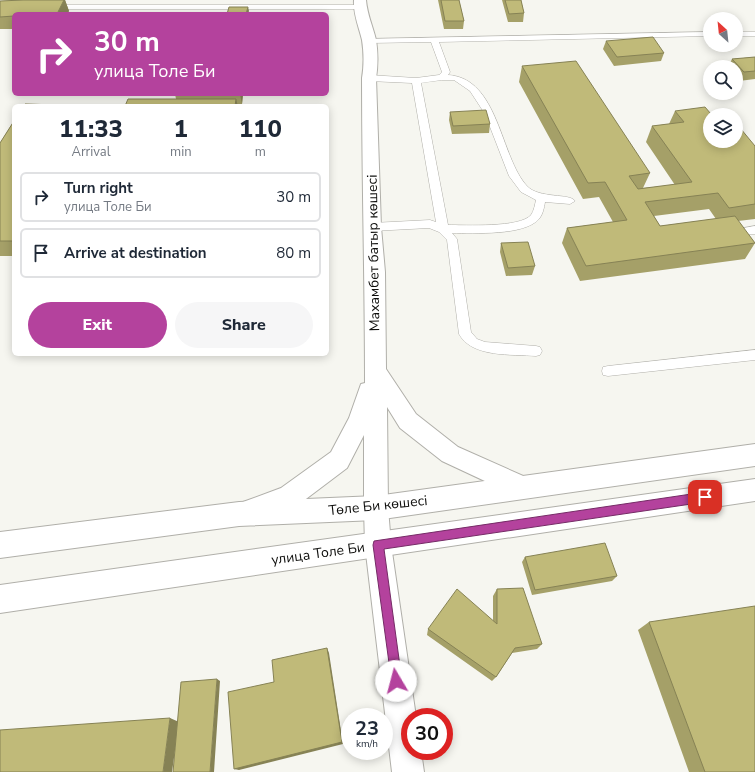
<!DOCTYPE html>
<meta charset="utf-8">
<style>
:root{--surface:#fff;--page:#f6f6f7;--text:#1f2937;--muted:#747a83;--line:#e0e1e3;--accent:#b4429d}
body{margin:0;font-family:"Nunito Sans",sans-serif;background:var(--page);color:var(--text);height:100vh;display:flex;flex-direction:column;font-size:15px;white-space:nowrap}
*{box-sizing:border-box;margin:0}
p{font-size:13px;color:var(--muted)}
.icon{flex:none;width:22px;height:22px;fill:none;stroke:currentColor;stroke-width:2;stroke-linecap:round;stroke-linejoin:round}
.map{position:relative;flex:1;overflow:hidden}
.drawer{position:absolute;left:12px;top:104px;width:317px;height:252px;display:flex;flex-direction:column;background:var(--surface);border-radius:6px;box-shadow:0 2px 10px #0003}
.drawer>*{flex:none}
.guide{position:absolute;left:12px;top:12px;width:317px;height:84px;border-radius:6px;box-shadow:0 2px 10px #0003;background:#b4429d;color:#fff;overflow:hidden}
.needle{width:26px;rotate:333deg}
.tools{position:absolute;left:703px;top:12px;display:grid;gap:8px}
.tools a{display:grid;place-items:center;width:40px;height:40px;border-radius:50%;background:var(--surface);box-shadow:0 2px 10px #0003;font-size:20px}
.speed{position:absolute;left:341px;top:708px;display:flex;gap:8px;font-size:20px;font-weight:700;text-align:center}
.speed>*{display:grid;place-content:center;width:52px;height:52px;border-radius:50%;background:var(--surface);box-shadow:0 2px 10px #0003;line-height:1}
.speed small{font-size:10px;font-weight:400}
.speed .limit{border:6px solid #d22;background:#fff;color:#111}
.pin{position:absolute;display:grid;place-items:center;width:34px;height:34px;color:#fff;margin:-17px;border-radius:8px;box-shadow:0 2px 6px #0006}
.me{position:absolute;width:44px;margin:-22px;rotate:352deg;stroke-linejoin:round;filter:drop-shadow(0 0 3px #0008)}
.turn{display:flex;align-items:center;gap:14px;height:84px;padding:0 16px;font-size:18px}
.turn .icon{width:52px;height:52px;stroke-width:2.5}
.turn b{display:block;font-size:28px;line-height:34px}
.eta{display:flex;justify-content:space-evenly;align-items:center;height:68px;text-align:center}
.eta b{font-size:24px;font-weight:800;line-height:28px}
.primary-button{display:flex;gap:8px;margin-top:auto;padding:8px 16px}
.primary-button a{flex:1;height:46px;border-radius:24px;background:var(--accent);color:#fff;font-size:16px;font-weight:800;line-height:46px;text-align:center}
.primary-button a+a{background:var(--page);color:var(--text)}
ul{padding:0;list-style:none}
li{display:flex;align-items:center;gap:12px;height:50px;margin:0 8px 6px;padding:0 8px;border:2px solid var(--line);border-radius:6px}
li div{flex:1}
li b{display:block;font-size:15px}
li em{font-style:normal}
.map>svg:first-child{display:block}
</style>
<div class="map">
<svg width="755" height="772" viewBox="0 0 755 772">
<rect width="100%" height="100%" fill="#f6f6f0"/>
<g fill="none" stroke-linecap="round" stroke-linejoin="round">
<defs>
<path id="service" d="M47,5H360L364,7L360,9H50L46,7Z
M710,32V36L439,42L450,72L448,75C499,78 500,157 527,186C539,199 570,193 575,201L570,204L545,202C544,208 543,214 539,219C524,236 474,233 452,233L457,239L471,332L477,339L485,342L536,346L540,347L542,351L540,355L536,356C512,354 472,358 459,334L447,240L439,232L429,228L372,231L368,230L367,227L368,224L372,223L430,220L436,222L412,83L369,81L365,78L369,75L416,78L439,75L442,72L431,42L369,43L365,41L366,39ZM442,80H454L470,91L485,114L509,176L521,192L536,200C535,204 534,211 531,215C520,228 465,225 448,225L421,83Z
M736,32H755V36H736Z
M755,226V234H744L743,231L744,228Z
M755,350V360L608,376L603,375L602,371L603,367L608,366Z"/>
<path id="minor" d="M378,532L387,536L391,545L416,717H410V751H421L424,772H392L365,545L369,536Z"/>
<path id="tertiary" d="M354,0H366C367,14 373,27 376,40C378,53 378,65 376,78L381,227L385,272L386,369L416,414L458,447L530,479L533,487L530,495L521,498L442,461L400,428L387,407L388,508L391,545L387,554L378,558L369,554L365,545L364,508V435L347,468L298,505L252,522L243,518L240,510L243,502L281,488L331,452L349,418L361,384L365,383C365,282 362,180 362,78C364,66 364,53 362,40C359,27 353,14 354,0Z"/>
<path id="secondary" d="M755,444V466L376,520L239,526L0,558V532L239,502L376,496Z
M755,479V501L0,613V585Z"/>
</defs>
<use href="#service" stroke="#b0afa9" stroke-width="1"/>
<use href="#minor" stroke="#b0afa9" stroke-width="2"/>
<use href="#tertiary" stroke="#b0afa9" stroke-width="2"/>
<use href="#secondary" stroke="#b0afa9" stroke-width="2"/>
<use href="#service" fill="#fff" fill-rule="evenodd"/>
<use href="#minor" fill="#fff" fill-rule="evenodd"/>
<use href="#tertiary" fill="#fff" fill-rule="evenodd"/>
<use href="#secondary" fill="#fff" fill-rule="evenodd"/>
</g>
<path fill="#a5a068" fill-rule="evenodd" d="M23,0H65L69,11L14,14V29H0V1Z
M438,0H459L464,21L463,29H444Z
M502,0H521L524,13L523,22H508Z
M606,41L664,53L661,61L614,66L603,49Z
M755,57V79L739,81L736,77V67H728L732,59Z
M522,66L650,173L643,188L675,185L646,142L652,126L669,124L675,111L711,114L755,146V219L738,221L755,243L745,259L580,281L562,243L567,228L613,222L599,197L583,199L519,82ZM709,209L716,219L660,226L654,216Z
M175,94H243L242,104H237L238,106H125L176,99Z
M450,112L490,124L489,133L452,134L449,120Z
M14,121V256H0V143Z
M501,243L535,266L532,275L506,276L500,252Z
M525,557L617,576L612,581L532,595L522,562Z
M497,589L542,644L537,649L512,653L496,677L492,681L427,635L428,629L493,621V596Z
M649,622L755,772H689L638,630Z"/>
<path fill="#868255" d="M64,0H65L69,11L68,14H57Z
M248,7L249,11L248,14H246Z
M240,94H243L242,104Z
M236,99L238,106H235Z
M327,648L329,653L343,744L239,770L234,769Z
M217,679L220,681L214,772H210Z
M170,718L179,722L172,772H163Z"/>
<path fill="#c0ba79" stroke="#868255" d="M23,0H64L57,14H14V16L0,17V1Z
M441,0H459L464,21H445Z
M505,0H521L524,13L509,14Z
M229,7H248L246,14H227Z
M653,37L664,53L617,57L606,41Z
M755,57V71L744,72L732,59Z
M576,61L650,173L629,176L638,189L692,182L652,126L684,122L675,111L705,107L711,114L727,112L729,115H710V141H736V123L755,146V204L729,208L718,193L645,202L660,226L735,216L755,243L586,266L567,228L627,220L605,182L588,183L522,66Z
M128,99H236L235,106H125Z
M25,104L90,106H23Z
M486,110L490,124L453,126L450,112Z
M14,121V241H0V143Z
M528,242L535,266L508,268L501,243Z
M605,543L617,576L535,590L525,557Z
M523,588L542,644L515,648L496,677L428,629L457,589L497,624V589Z
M755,606V772H705L649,622Z
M327,648L342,742L234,769L228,692L274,682L272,660Z
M217,679L210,772H173L181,682Z
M170,718L163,772H0V730Z"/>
<path fill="#b4429d" stroke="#752b66" d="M705,492L708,494L710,497L708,501L705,502L384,549L402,681L400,685L396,687L392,685L373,545L374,541Z"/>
<g text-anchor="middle" stroke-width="4" stroke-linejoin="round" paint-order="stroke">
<g font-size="14" fill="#0d0d0b" stroke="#fff">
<text transform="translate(373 253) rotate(-91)" y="5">Махамбет батыр көшесі</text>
<text transform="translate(378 505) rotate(-6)" y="5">Төле Би көшесі</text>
<text transform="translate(318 553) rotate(-8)" y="5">улица Толе Би</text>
</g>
</g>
</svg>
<div class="tools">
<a><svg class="needle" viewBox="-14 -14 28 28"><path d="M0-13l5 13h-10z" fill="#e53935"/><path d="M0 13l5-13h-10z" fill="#747a83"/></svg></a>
<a><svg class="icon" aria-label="search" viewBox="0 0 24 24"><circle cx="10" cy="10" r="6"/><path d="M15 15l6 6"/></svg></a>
<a><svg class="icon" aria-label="layers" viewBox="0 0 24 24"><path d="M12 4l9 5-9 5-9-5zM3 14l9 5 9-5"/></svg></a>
</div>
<div class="speed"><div>23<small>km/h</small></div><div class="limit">30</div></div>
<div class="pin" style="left:705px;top:497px;background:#d93025"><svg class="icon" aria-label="arrive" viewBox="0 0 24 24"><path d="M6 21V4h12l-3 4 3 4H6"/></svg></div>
<svg class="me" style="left:396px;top:681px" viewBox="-20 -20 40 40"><circle r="19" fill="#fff"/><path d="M0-13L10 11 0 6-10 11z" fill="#b4429d"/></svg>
<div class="guide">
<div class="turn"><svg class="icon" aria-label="right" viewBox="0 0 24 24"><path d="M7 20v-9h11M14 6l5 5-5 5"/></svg><div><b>30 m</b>улица Толе Би</div></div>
</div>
<section class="drawer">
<div class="eta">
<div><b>11:33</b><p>Arrival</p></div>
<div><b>1</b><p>min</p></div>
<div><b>110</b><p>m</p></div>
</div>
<ul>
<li><svg class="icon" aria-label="right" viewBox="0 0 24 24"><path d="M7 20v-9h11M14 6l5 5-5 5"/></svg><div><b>Turn right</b><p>улица Толе Би</p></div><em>30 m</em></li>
<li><svg class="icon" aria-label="arrive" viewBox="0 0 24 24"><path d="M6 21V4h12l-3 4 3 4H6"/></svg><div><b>Arrive at destination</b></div><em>80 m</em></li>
</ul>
<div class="primary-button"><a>Exit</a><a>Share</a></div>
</section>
</div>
